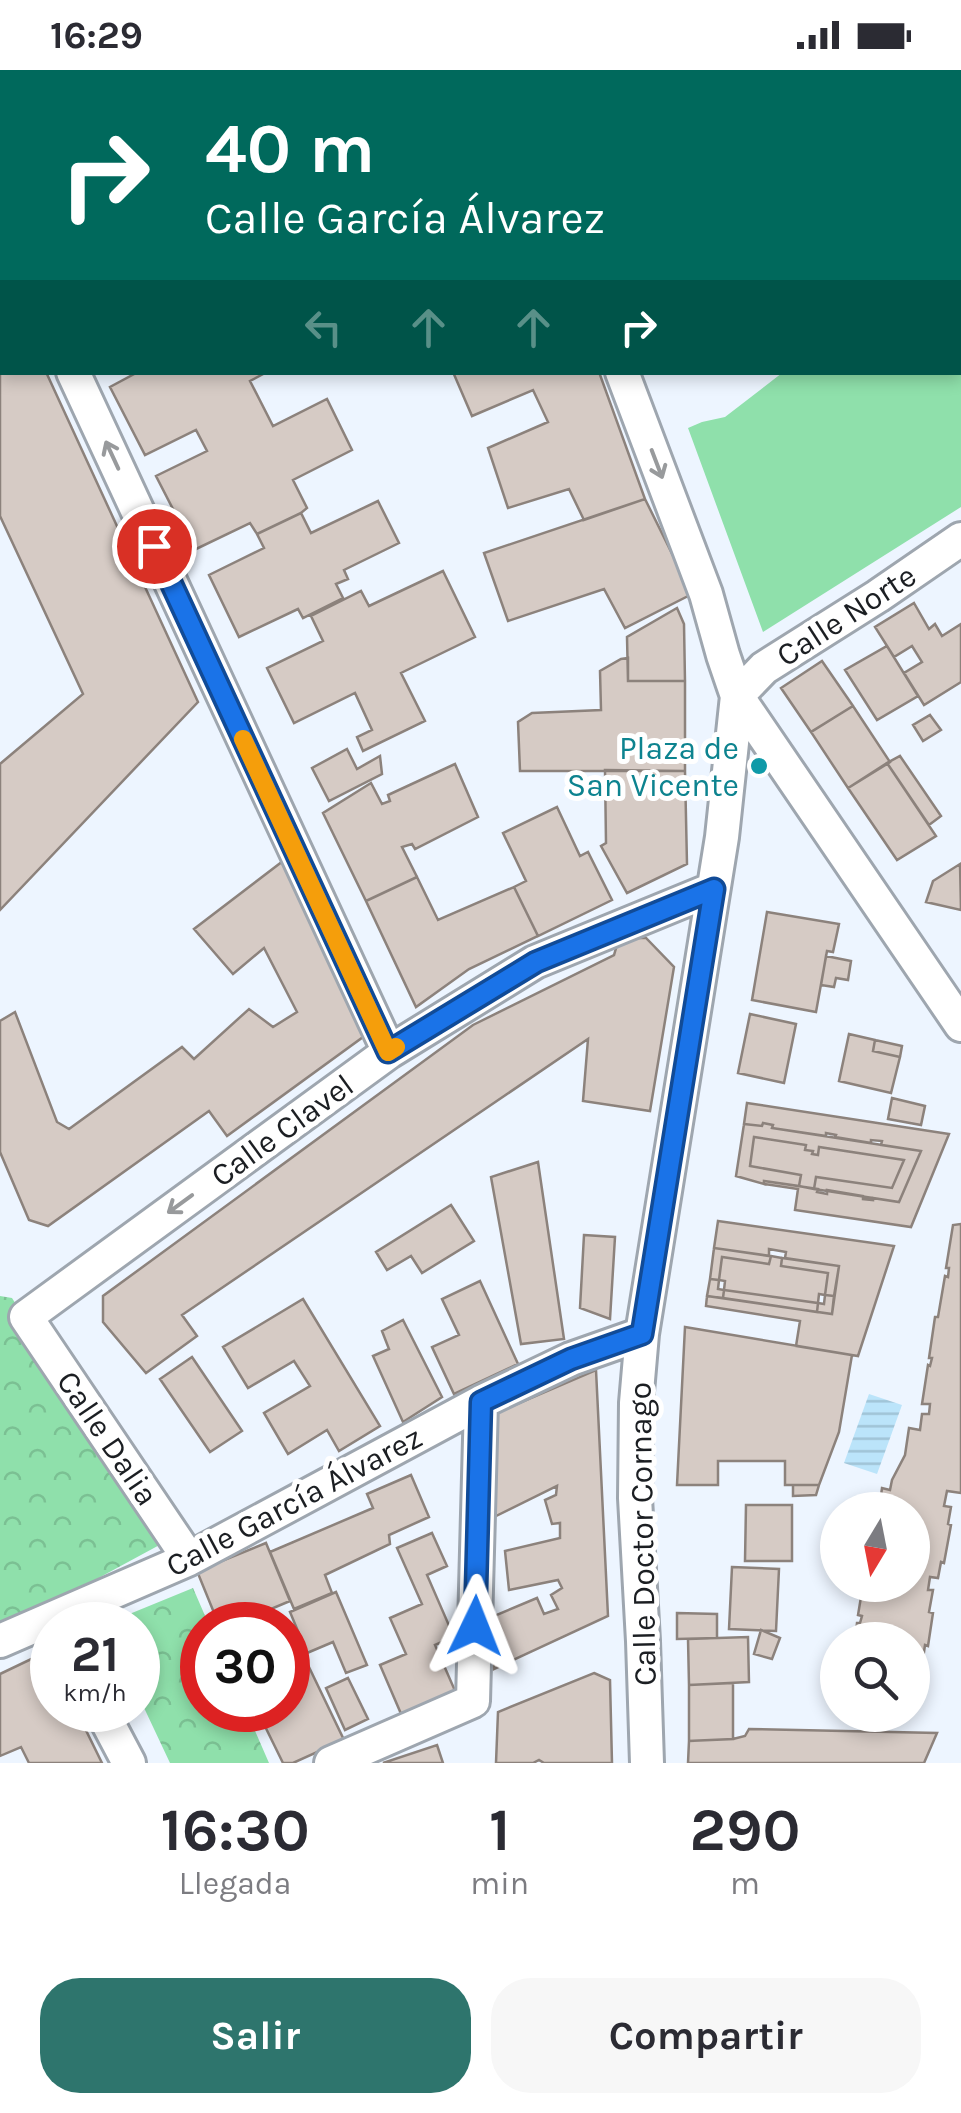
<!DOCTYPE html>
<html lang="es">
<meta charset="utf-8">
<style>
:root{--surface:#fff;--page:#f7f7f7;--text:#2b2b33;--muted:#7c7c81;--accent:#2e756d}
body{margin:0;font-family:Karla,sans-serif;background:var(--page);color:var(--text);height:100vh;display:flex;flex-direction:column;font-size:38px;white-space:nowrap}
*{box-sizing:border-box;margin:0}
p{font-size:32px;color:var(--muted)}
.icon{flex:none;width:55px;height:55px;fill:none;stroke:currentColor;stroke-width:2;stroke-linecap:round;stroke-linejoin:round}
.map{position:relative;height:1693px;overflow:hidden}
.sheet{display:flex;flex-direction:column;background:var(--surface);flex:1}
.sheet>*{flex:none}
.guide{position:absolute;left:0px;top:0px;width:962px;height:305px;box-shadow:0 5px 15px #0003;background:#00695c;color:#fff;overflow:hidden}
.needle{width:65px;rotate:190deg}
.controls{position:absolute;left:820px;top:1422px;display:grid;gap:20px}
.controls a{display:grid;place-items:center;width:110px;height:110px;border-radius:50%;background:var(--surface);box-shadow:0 5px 15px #0003;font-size:50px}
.speed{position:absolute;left:30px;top:1532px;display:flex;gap:20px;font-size:50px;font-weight:700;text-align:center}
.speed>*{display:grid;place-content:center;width:130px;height:130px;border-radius:50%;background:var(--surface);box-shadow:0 5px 15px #0003;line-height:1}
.speed small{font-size:25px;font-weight:400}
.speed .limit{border:15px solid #d22;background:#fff;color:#111}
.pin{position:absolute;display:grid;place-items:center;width:85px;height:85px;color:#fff;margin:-42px;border:5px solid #fff;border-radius:50%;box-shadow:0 2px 10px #0007}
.me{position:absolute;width:110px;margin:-55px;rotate:2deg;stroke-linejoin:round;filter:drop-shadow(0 0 8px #0008)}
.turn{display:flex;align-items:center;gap:35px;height:210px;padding:0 40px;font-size:45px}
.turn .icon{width:130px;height:130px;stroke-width:2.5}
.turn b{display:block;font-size:70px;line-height:85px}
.lanes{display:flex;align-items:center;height:95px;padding:0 40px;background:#0003;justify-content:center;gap:50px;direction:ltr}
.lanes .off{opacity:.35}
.eta{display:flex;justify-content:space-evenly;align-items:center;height:170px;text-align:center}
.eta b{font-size:60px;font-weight:700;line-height:70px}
.primary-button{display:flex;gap:20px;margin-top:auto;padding:20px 40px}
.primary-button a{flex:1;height:115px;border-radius:40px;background:var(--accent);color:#fff;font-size:40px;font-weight:700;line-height:115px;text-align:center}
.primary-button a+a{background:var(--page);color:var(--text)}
.status{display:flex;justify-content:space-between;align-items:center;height:70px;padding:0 50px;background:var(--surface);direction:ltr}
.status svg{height:28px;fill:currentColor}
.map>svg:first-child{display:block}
</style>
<div class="status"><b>16:29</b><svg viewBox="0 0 49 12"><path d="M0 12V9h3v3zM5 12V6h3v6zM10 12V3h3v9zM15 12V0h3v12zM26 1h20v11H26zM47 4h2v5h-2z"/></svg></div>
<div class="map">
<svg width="961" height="1693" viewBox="0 0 961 1693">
<defs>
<pattern id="park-crowns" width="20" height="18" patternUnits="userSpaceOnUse" patternTransform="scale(2.5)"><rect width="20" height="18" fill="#8fe0ab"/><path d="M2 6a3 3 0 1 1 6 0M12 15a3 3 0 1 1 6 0" fill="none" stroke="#7bc093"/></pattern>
<pattern id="water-rules" width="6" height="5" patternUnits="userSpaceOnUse" patternTransform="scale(2.5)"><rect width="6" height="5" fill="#bbe4fa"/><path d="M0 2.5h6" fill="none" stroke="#a0c3d6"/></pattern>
</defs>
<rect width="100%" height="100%" fill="#edf5ff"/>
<path fill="#8fe0ab" d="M961,168V437L763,562L688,358L702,352L725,347L782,303L960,302Z"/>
<path fill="url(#park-crowns)" d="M0,1226L12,1228L165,1472L8,1557L0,1553Z
M193,1518L209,1555H202V1640H246L269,1693H170L138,1625V1555H123L127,1545Z"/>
<path fill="url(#water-rules)" d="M869,1324L902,1335L877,1404L844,1393Z"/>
<path fill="#d6cbc5" stroke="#8c827c" stroke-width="2.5" d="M4,0H213L206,2H2V35L0,29V1Z
M409,0H472L473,2H410Z
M698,0H776L774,2H697Z
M822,0H894L893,2H821Z
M2,286V302H46L198,632L0,840V694L83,624L0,446V287Z
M138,302H267L250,311L273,356L327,329L352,380L293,410L307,438L301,443L257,464L250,453L194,480L156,406L207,381L196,360L145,385L110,317Z
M453,302H599L645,429L584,450L569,419L508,438L488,378L548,352L533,320L472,346Z
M645,429L692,524L625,558L604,519L508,551L484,483Z
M378,431L399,473L344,500L348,509L336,514L343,528L303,548L298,539L239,567L209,505L264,478L257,464L301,443L311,463Z
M443,501L475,567L401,603L425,651L363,681L357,667L372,660L355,623L294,653L267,598L323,571L311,546L361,521L369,536Z
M914,533L929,559L935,554L942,566L961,554V612L924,635L904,603L922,592L912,576L894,587L875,557Z
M677,538L684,554L685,611H628L627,567Z
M887,576L918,626L877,650L845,600Z
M628,588V611H685V701H520L518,652L532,643L601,640L600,601L621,589Z
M822,591L853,636L811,662L781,618Z
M853,636L890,692L848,718L811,662Z
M930,645L941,660L923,671L913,655Z
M347,679L357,699L380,686L382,704L329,731L312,698Z
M900,686L941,746L929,755L887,693Z
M887,693L936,766L897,790L848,718Z
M455,694L478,747L415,779L412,774L402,777L417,807L366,831L323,743L371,713L382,734L390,731L388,725Z
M605,700L685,701L687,794L627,823L601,776L606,773Z
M557,737L580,786L588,782L612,830L538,866L514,817L526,811L503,763Z
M287,788L374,959L227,1066L209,1041L48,1156L29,1150L0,1082V951L15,942L57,1052L69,1059L182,977L194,989L249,939L273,957L297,942L264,878L233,904L194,859Z
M960,794L961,840L926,832L933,811Z
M417,807L438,850L514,817L538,866L469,899L416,937L366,831Z
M767,842L839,854L833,882L827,881L816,942L752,930Z
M619,868H646L674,897L650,1041L583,1031L588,969L182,1245L197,1266L146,1303L103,1252V1226L473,955L614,885Z
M826,886L851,891L848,910L836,908L834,917L821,915Z
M750,944L796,954L784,1013L738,1003Z
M849,964L875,970L873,981L900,987L891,1023L839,1011Z
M875,970L902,976L900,987L873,981Z
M892,1028L925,1036L921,1055L888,1049Z
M747,1033L949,1064L911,1157L795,1140L798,1119L764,1114V1111L818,1119L817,1122L827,1124V1120L863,1126V1129L873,1130V1128L899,1132L921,1081L881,1075L882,1071L871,1070V1073L835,1067L836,1065L826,1063V1066L772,1058L773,1055L763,1053L762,1056L744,1054Z
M763,1053L773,1055L772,1058L921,1081L899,1132L814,1119L816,1107L892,1118L904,1090L819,1077L818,1085L812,1084L813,1081L805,1080L806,1075L754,1067L750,1096L801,1105L799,1116L764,1111V1114L736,1106L744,1054L762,1056Z
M754,1067L806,1075L805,1080L813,1081L812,1084L818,1085L819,1077L904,1090L892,1118L816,1107L814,1119L799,1116L801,1105L750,1096Z
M538,1092L564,1269L521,1274L491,1107Z
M451,1135L474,1171L422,1203L411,1186L387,1200L376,1182Z
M718,1151L894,1176L858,1286L796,1276L800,1251L706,1236L707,1226L832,1244L839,1196L785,1188L786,1182L769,1179V1186L714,1178Z
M961,1154V1423L947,1421L944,1436L951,1437L948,1454L951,1455L944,1493L941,1492L938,1508L930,1507L928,1520H933L929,1542L933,1543L928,1576L925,1575L922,1596L915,1595L913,1613L912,1570H855L857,1553H860L862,1546L858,1545L863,1515H912V1440H879L882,1418L890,1420L892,1410L905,1385L909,1358L920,1360L922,1344H929L930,1334H922L928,1295L930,1296L932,1288H929L935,1247H938L945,1206L948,1207L949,1198H946L953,1155Z
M584,1165L615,1167L610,1249L580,1238Z
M714,1178L771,1186L769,1194L722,1187L719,1210L710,1209Z
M771,1186L782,1188L781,1196L828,1203L825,1225L819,1224L818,1233L724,1220L725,1211L719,1210L722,1187L769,1194Z
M782,1188L839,1196L834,1226L825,1225L828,1203L781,1196Z
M710,1209L719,1210L718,1219L724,1220L723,1228L707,1226Z
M480,1211L518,1294L454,1324L432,1277L459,1265L442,1229Z
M724,1220L818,1233L817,1242L723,1228Z
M825,1225L834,1226L832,1244L817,1242L818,1233L824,1234Z
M303,1229L380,1356L339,1381L327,1360L288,1384L264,1343L310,1316L294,1291L248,1318L223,1277Z
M403,1250L442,1327L403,1352L373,1286L389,1279L382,1261Z
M685,1257L852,1285L839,1362L819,1415H785V1391H718V1415H677Z
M192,1287L242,1361L210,1382L160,1309Z
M596,1300L608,1546L494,1599V1546L537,1528L544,1544L558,1539L551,1525L562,1518L558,1510L509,1520L505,1481L560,1468V1453L552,1454L545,1430L556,1425L557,1416L492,1448L496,1343Z
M411,1405L429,1447L389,1465L390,1474L325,1505L332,1523L294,1539L270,1482L373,1438L367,1424Z
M793,1415H819L816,1425L793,1426Z
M746,1435H792V1491H745Z
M432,1463L447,1496L427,1505L454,1567L435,1575L456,1623L402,1646L380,1595L406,1584L390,1548L422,1534L397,1478Z
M266,1473L290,1531L233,1555H219L197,1501Z
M732,1497L779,1499L776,1561L729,1559Z
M336,1522L367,1595L346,1603L333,1572L307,1583L290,1542Z
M677,1543L717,1544V1568L677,1569Z
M761,1560L780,1568L772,1589L754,1584Z
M748,1567L749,1612L689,1615L688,1569Z
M48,1581L52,1591V1640H76L102,1693H29L21,1677L0,1686V1604Z
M308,1595L344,1670L293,1693H283L257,1640H288V1605Z
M594,1603L610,1610L612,1693H544L539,1690L533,1693H496L498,1642Z
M348,1608L368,1649L345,1660L326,1618Z
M733,1613V1669L689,1671V1615Z
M749,1659L937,1663L924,1693H688L689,1671L733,1669L745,1666Z
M437,1675L443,1693H383Z"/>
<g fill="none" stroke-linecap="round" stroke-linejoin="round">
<defs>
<path id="street" d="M503,0L504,2
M802,2L803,0
M960,121H961
M0,145L2,151
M73,302L389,982
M622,302L706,524L723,585L737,626L722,767L642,1264L636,1333L635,1428L643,1571L647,1693
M737,626L961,955
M737,626L764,598L878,526L961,469
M189,1489L26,1247L389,982L535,892L713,819
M0,1571L189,1489L481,1332L571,1289L642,1264
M101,1640L129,1693
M331,1693L473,1631L481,1332"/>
</defs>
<use href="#street" stroke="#9ea6af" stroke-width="38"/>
<use href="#street" stroke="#fff" stroke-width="32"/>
</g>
<defs><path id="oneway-shaft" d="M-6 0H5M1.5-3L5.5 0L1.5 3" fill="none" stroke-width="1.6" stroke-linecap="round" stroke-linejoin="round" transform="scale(2.5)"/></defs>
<g stroke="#989a9c">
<use href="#oneway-shaft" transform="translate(112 385) rotate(-115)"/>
<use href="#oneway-shaft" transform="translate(657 394) rotate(69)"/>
<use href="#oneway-shaft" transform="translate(180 1134) rotate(144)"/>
</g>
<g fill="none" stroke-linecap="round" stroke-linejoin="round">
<defs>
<path id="route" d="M154,476L388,982L536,892L714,819L642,1264L571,1289L481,1332L475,1556"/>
</defs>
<use href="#route" stroke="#114b97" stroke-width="25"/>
<use href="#route" stroke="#1a73e8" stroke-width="18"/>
<path stroke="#f59e0b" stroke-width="18" d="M243,669L388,982L396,977"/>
</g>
<circle fill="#0f9aa8" stroke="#fff" stroke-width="4" cx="759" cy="696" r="10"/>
<g text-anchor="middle" stroke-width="10" stroke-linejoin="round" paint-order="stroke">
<g font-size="32" fill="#1b1e22" stroke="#fff">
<text transform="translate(846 545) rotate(-33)" y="11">Calle Norte</text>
<text transform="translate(282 1060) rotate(-36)" y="11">Calle Clavel</text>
<text transform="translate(108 1368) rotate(56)" y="11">Calle Dalia</text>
<text transform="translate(294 1431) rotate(-28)" y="11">Calle García Álvarez</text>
<text transform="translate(642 1464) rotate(-91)" y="11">Calle Doctor Cornago</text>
</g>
<g font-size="32" fill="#0d838f" stroke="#fff" text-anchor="end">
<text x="739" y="689">Plaza de<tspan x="739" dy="37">San Vicente</tspan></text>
</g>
</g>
</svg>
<div class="controls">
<a><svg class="needle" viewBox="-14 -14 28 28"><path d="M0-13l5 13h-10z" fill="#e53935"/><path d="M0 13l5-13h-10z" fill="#7c7c81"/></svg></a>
<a><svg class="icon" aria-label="search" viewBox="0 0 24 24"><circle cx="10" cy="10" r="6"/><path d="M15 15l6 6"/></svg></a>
</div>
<div class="speed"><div>21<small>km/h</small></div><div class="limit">30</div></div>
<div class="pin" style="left:154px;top:476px;background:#d93025"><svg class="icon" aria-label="arrive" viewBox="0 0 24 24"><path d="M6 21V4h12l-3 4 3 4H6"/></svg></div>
<svg class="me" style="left:475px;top:1556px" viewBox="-20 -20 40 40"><path d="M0-17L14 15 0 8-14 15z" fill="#1a73e8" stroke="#fff" stroke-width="4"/></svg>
<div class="guide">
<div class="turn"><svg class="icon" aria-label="right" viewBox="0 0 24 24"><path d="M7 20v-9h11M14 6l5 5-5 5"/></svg><div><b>40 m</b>Calle García Álvarez</div></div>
<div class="lanes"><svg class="icon off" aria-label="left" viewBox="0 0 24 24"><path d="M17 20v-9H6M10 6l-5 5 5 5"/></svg><svg class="icon off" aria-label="ahead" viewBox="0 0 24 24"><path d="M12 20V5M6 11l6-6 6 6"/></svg><svg class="icon off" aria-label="ahead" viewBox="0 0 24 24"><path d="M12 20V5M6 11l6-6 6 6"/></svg><svg class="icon" aria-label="right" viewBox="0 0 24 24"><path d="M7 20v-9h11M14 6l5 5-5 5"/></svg></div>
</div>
</div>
<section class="sheet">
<div class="eta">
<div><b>16:30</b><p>Llegada</p></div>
<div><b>1</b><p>min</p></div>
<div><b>290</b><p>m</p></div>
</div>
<div class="primary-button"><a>Salir</a><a>Compartir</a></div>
</section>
